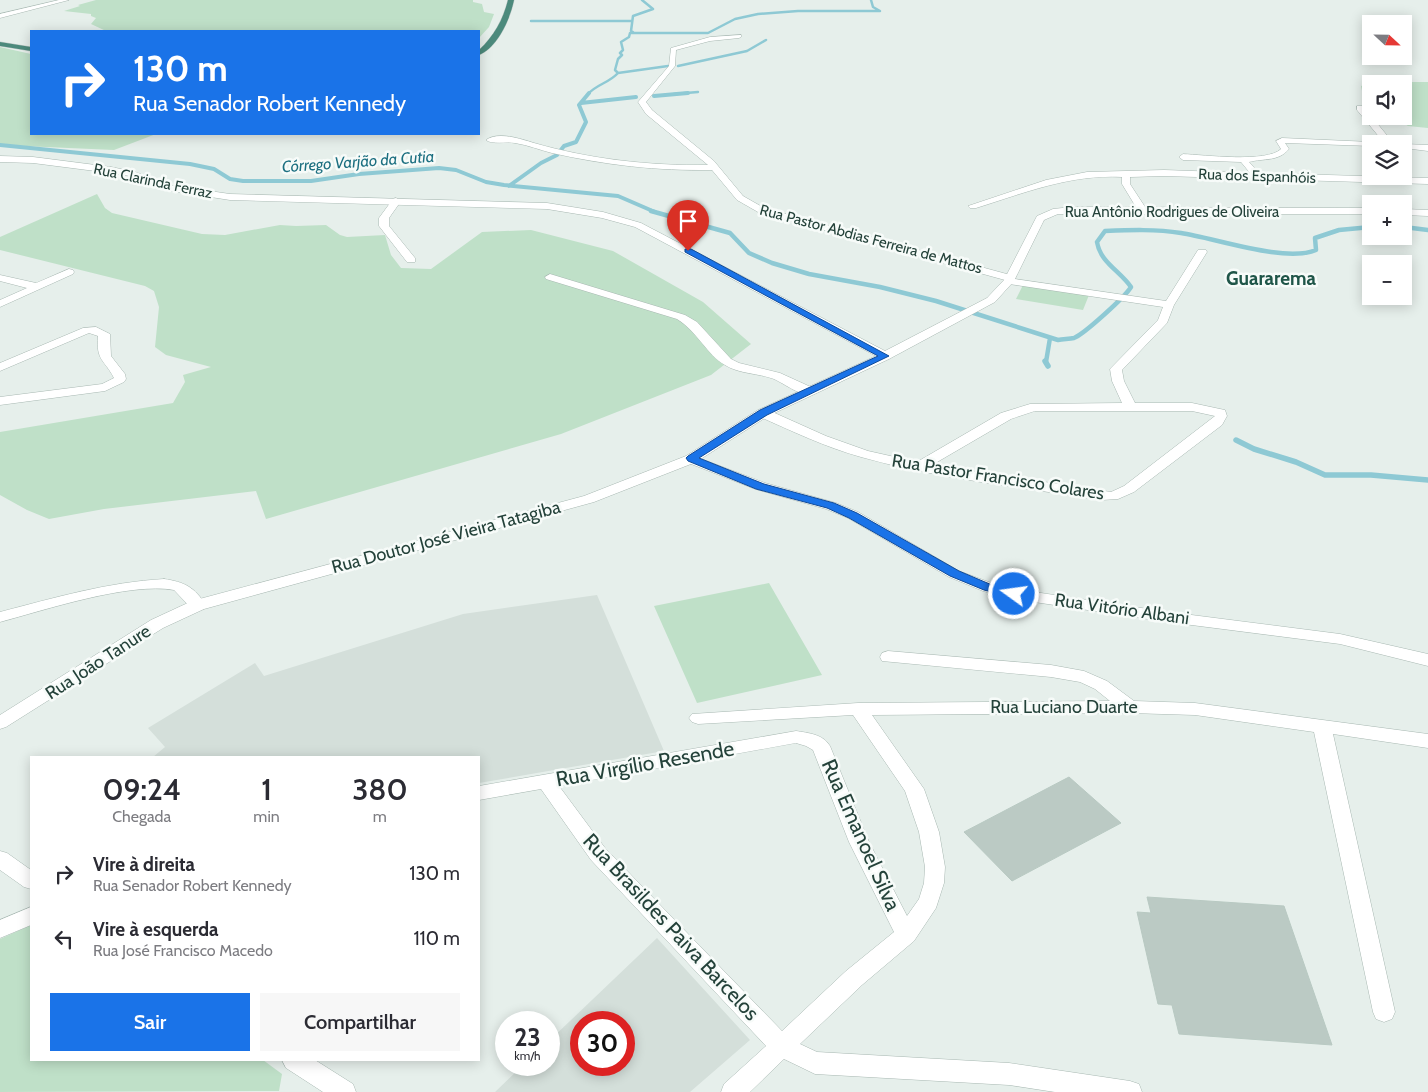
<!DOCTYPE html>
<html lang="pt">
<meta charset="utf-8">
<style>
:root{--surface:#fff;--page:#f7f7f7;--text:#2b2b33;--muted:#7c7c81;--accent:#1a73e8}
body{margin:0;font-family:Cabin,sans-serif;background:var(--page);color:var(--text);height:100vh;display:flex;flex-direction:column;font-size:19px;white-space:nowrap}
*{box-sizing:border-box;margin:0}
p{font-size:16px;color:var(--muted)}
.icon{flex:none;width:28px;height:28px;fill:none;stroke:currentColor;stroke-width:2;stroke-linecap:round;stroke-linejoin:round}
.map{position:relative;flex:1;overflow:hidden}
.sheet{position:absolute;left:30px;top:756px;width:450px;height:305px;display:flex;flex-direction:column;background:var(--surface);border-radius:0px;box-shadow:0 2px 12px #0003}
.sheet>*{flex:none}
.guide{position:absolute;left:30px;top:30px;width:450px;height:105px;border-radius:0px;box-shadow:0 2px 12px #0003;background:#1a73e8;color:#fff;overflow:hidden}
.needle{width:32px;rotate:112deg}
.fabs{position:absolute;left:1362px;top:15px;display:grid;gap:10px}
.fabs a{display:grid;place-items:center;width:50px;height:50px;border-radius:0px;background:var(--surface);box-shadow:0 2px 12px #0003;font-size:25px}
.speed{position:absolute;left:495px;top:1011px;display:flex;gap:10px;font-size:25px;font-weight:700;text-align:center}
.speed>*{display:grid;place-content:center;width:65px;height:65px;border-radius:50%;background:var(--surface);box-shadow:0 2px 12px #0003;line-height:1}
.speed small{font-size:12px;font-weight:400}
.speed .limit{border:8px solid #d22;background:#fff;color:#111}
.pin{position:absolute;display:grid;place-items:center;width:42px;height:42px;color:#fff;margin:-51px -21px;border-radius:50% 50% 50% 0;rotate:-45deg;box-shadow:0 0 5px #0007}
.pin .icon{rotate:45deg}
.me{position:absolute;width:55px;margin:-28px;rotate:284deg;stroke-linejoin:round;filter:drop-shadow(0 0 4px #0008)}
.turn{display:flex;align-items:center;gap:18px;height:105px;padding:0 20px;font-size:22px}
.turn .icon{width:65px;height:65px;stroke-width:2.5}
.turn b{display:block;font-size:35px;line-height:42px}
.eta{display:flex;justify-content:space-evenly;align-items:center;height:85px;text-align:center}
.eta b{font-size:30px;font-weight:600;line-height:35px}
.cta{display:flex;gap:10px;margin-top:auto;padding:10px 20px}
.cta a{flex:1;height:58px;border-radius:0px;background:var(--accent);color:#fff;font-size:20px;font-weight:600;line-height:58px;text-align:center}
.cta a+a{background:var(--page);color:var(--text)}
ul{padding:0;list-style:none}
li{display:flex;align-items:center;gap:15px;height:65px;padding:0 20px}
li div{flex:1}
li b{display:block;font-size:19px}
li em{font-style:normal}
.map>svg:first-child{display:block}
</style>
<div class="map">
<svg width="1428" height="1092" viewBox="0 0 1428 1092">
<rect width="100%" height="100%" fill="#e6efeb"/>
<path fill="#d4dfda" fill-rule="evenodd" d="M597,595L664,751L479,783V758L153,757L165,747L148,728L255,663L264,676L463,614Z
M657,938L750,1040L690,1092H495L523,1065H549V1041ZM581,1022H624V1065H581Z"/>
<path fill="#bfe0c8" d="M96,0H473V2L482,4L484,12L494,14L489,27L479,38V31H106L91,24L96,18L91,16V14L64,11L80,6L78,5Z
M0,47L31,54V134H156L114,150L0,145Z
M1401,82H1428V128L1408,126L1392,116H1404V84H1371V104L1363,96L1361,86C1375,82 1388,82 1401,82Z
M97,194L105,208L112,213L202,234L225,235L280,225L296,226L326,225L340,235L347,237L385,235L391,255L401,268L431,269L482,232L531,230L613,251L703,302L751,344L711,375L561,434L266,519L256,491L104,509L49,519L27,510L0,495V432L173,403L185,382L183,375L211,367L166,355L155,347L159,307L154,291L145,286L0,250V237Z
M1023,285L1089,295L1083,310L1016,299Z
M769,583L822,675L697,703L654,606Z
M31,925V1060H263L282,1074L279,1091L0,1092V939Z"/>
<g fill="none" stroke-linecap="round" stroke-linejoin="round">
<path stroke="#8ec9d4" stroke-width="2.5" d="M531,21H632
M633,32L631,31L633,16L653,9L642,0
M678,66L747,51L766,40
M618,73L615,70L618,59L622,55L620,53L623,50L621,42L629,37L630,33H708L735,19L758,14L798,11H880L873,7L871,0
M588,94C597,84 609,83 618,73L668,66
M674,94L698,92"/>
<path stroke="#8ec9d4" stroke-width="4" d="M654,96L688,93
M581,103L636,97
M0,145L190,164L214,169L230,179L243,181H311L359,174L439,168L456,170L486,182L504,185L618,196L655,212
M509,186L541,163L557,155L564,146L576,142L586,122L579,105L589,93"/>
<path stroke="#8ec9d4" stroke-width="4.5" d="M651,211L730,233L749,253L772,263L809,274L880,287L936,301L1058,340C1063,339 1069,339 1074,338C1084,334 1125,297 1131,287C1120,271 1100,262 1097,242L1105,231C1130,230 1156,229 1181,233C1215,238 1285,263 1316,250L1315,238L1339,230L1371,227
M1404,227L1428,230
M1046,362L1050,338"/>
<path stroke="#8ec9d4" stroke-width="5.5" d="M1045,361L1048,366
M1236,440L1254,449L1296,462L1325,475H1371L1428,480"/>
</g>
<path fill="#bbcac4" stroke="#b8c9c2" d="M1069,777L1121,823L1012,881L964,832Z
M1147,897L1284,906L1332,1045L1179,1034L1172,1005L1158,1004L1137,912L1151,913Z"/>
<g fill="none" stroke-linecap="round" stroke-linejoin="round">
<defs>
<path id="minor" d="M59,0H69L0,18V14Z
M741,35V37L739,38L710,41L676,50L675,66L646,102L652,110L714,161L743,196L764,208L1014,276L1015,279L1166,301L1198,250H1206L1207,252L1174,305L1167,323L1122,370L1124,381L1135,403H1192L1220,409L1225,410L1227,416L1222,425L1134,492L1118,499L1101,500C1021,487 939,479 861,457C825,447 792,431 758,416L757,413L758,410H768L826,436L868,451L917,462L1001,413L1030,404L1122,403L1112,381L1110,369L1158,320L1163,307L1009,284L1005,283V280L758,212L737,200L712,170C658,171 605,165 552,153C540,150 528,145 515,143C507,141 492,145 486,140C498,131 521,139 534,143C589,159 650,166 708,165L646,114L638,102L669,66L671,48L710,37ZM1035,411H1192L1215,416L1124,486L1111,492L932,465L1011,419Z
M1357,106H1363L1394,144H1385L1357,110Z
M1282,138L1371,142L1375,144H1371V146L1285,143L1289,149C1278,162 1264,158 1249,162L1259,173L1428,178V184L1164,176L1130,177V184L1147,210L1142,213L1139,212L1122,184V177C1071,174 1024,193 976,208H970L968,206L1046,180L1087,172L1164,170L1250,173L1241,162L1183,160L1179,157L1183,154C1204,155 1267,163 1281,149L1276,141Z
M1403,144H1404L1428,145V151L1404,148Z
M396,198L401,201L389,218V226L415,258V262H407L379,226V218L393,199Z
M69,269L73,270L74,272L73,274L0,307V300L27,288L0,281V275L36,283Z
M550,274L685,315L697,322L731,359L739,363L780,373L813,388L815,391L813,394C801,397 785,384 774,379C758,373 739,374 725,365C707,355 698,332 677,319L546,279L545,277Z
M96,327L110,334L111,356L125,374L126,379L124,382L105,391L0,405V397L102,384L114,378C104,359 96,361 98,336L89,333L0,371V363L83,328Z
M691,455L765,483L836,503L858,512L959,571L994,584L1014,589L1168,612L1340,634L1428,654V666L1340,644L1168,622L1014,599L983,591L949,577L848,518L826,509L755,489L686,462L684,459Z
M164,579C185,582 194,587 206,605L204,609H192L174,590C129,582 45,610 0,622V612C54,598 108,582 164,579Z
M888,651L1051,665L1084,671L1107,681L1134,701L1195,703L1428,734V748L1333,734L1395,1012L1392,1019L1384,1022L1376,1019L1373,1012L1314,732L1195,715L1130,713L872,715L924,789L939,832L945,867L944,883L936,908L914,941L862,985L800,1044L817,1052L1009,1063L1130,1081L1139,1084L1142,1092H1055L1009,1085L815,1074L784,1059L750,1092H721L724,1084L766,1046L591,860L541,789L479,800V786L796,731C808,733 823,734 830,746L869,842L907,916L919,899L924,883L925,867L919,832L905,791L853,715L698,724L692,722L689,718L692,714L858,703L1110,701L1095,689L1080,682L1051,677L882,661L880,657L882,653ZM796,743L806,746L813,750L849,842L894,932L846,971L782,1031L605,848L559,786Z
M282,1060H315L353,1084L356,1092H323L286,1068Z"/>
<path id="tertiary" d="M0,156L33,157L111,167L135,172L168,185L230,194L547,203L603,212L641,223L885,351L987,298L1004,280L1037,216L1053,209L1072,207L1371,208V214H1058L1044,220L1014,281L995,302L889,359L768,416L696,462L594,502L204,609L163,628L6,727L0,729V715L151,620L192,601L584,496L686,456L758,410L876,356L635,227L602,218L547,209L230,200L166,190L130,176L111,173L33,163L0,162Z
M1404,209L1428,210V216L1404,215Z
M0,851L7,853L31,870V889L24,887L0,870Z
M31,907V925L0,938V920Z"/>
<path id="trunk" d="M508,0H514C510,19 498,47 479,55V50C494,36 503,20 508,0Z
M0,42L31,47V51L0,46Z"/>
</defs>
<use href="#minor" stroke="#a8b8b2" stroke-width="1"/>
<use href="#tertiary" stroke="#a8b8b2" stroke-width="1"/>
<use href="#trunk" stroke="#c2cac8" stroke-width="1"/>
<use href="#minor" fill="#fff" fill-rule="evenodd"/>
<use href="#tertiary" fill="#fff" fill-rule="evenodd"/>
<use href="#trunk" fill="#4c8a7c" fill-rule="evenodd"/>
</g>
<path fill="#1a73e8" stroke="#114b97" d="M685,249H691L889,356L767,415L699,458L764,484L834,503L857,513L959,571L992,585L1018,591L1020,594L1018,597L1014,598L984,590L950,576L849,518L827,508L756,489L688,461L686,458L688,456L760,410L878,356L685,252Z"/>
<g text-anchor="middle" stroke-width="5" stroke-linejoin="round" paint-order="stroke">
<g font-size="15" fill="#24423a" stroke="#f7fbf9">
<text transform="translate(1257 176) rotate(2)" y="5">Rua dos Espanhóis</text>
<text transform="translate(153 181) rotate(12)" y="5">Rua Clarinda Ferraz</text>
<text x="1172" y="217">Rua Antônio Rodrigues de Oliveira</text>
<text transform="translate(871 239) rotate(15)" y="5">Rua Pastor Abdias Ferreira de Mattos</text>
</g>
<g font-size="16" font-style="italic" fill="#1c6f80" stroke="#f7fbf9">
<text transform="translate(358 161) rotate(-4)" y="6">Córrego Varjão da Cutia</text>
</g>
<g font-size="18" fill="#24423a" stroke="#f7fbf9">
<text transform="translate(998 477) rotate(9)" y="6">Rua Pastor Francisco Colares</text>
<text transform="translate(446 537) rotate(-15)" y="6">Rua Doutor José Vieira Tatagiba</text>
<text transform="translate(1122 609) rotate(8)" y="6">Rua Vitório Albani</text>
<text transform="translate(98 662) rotate(-33)" y="6">Rua João Tanure</text>
<text x="1064" y="713">Rua Luciano Duarte</text>
</g>
<g font-size="19" font-weight="bold" fill="#1f5548" stroke="#f7fbf9">
<text x="1271" y="285">Guararema</text>
</g>
<g font-size="21" fill="#24423a" stroke="#f7fbf9">
<text transform="translate(645 764) rotate(-10)" y="7">Rua Virgílio Resende</text>
<text transform="translate(861 835) rotate(66)" y="7">Rua Emanoel Silva</text>
<text transform="translate(671 927) rotate(47)" y="7">Rua Brasildes Paiva Barcelos</text>
</g>
</g>
</svg>
<div class="fabs">
<a><svg class="needle" viewBox="-14 -14 28 28"><path d="M0-13l5 13h-10z" fill="#e53935"/><path d="M0 13l5-13h-10z" fill="#7c7c81"/></svg></a>
<a><svg class="icon" aria-label="sound" viewBox="0 0 24 24"><path d="M4 9h4l5-4v14l-5-4H4zM17 9q2 3 0 6"/></svg></a>
<a><svg class="icon" aria-label="layers" viewBox="0 0 24 24"><path d="M12 4l9 5-9 5-9-5zM3 14l9 5 9-5"/></svg></a>
<a>+</a>
<a>−</a>
</div>
<div class="speed"><div>23<small>km/h</small></div><div class="limit">30</div></div>
<div class="pin" style="left:688px;top:251px;background:#d93025"><svg class="icon" aria-label="arrive" viewBox="0 0 24 24"><path d="M6 21V4h12l-3 4 3 4H6"/></svg></div>
<svg class="me" style="left:1014px;top:594px" viewBox="-20 -20 40 40"><circle r="17" fill="#1a73e8" stroke="#fff" stroke-width="3"/><path d="M0-11L8 9 0 5-8 9z" fill="#fff"/></svg>
<div class="guide">
<div class="turn"><svg class="icon" aria-label="right" viewBox="0 0 24 24"><path d="M7 20v-9h11M14 6l5 5-5 5"/></svg><div><b>130 m</b>Rua Senador Robert Kennedy</div></div>
</div>
<section class="sheet">
<div class="eta">
<div><b>09:24</b><p>Chegada</p></div>
<div><b>1</b><p>min</p></div>
<div><b>380</b><p>m</p></div>
</div>
<ul>
<li><svg class="icon" aria-label="right" viewBox="0 0 24 24"><path d="M7 20v-9h11M14 6l5 5-5 5"/></svg><div><b>Vire à direita</b><p>Rua Senador Robert Kennedy</p></div><em>130 m</em></li>
<li><svg class="icon" aria-label="left" viewBox="0 0 24 24"><path d="M17 20v-9H6M10 6l-5 5 5 5"/></svg><div><b>Vire à esquerda</b><p>Rua José Francisco Macedo</p></div><em>110 m</em></li>
</ul>
<div class="cta"><a>Sair</a><a>Compartilhar</a></div>
</section>
</div>
